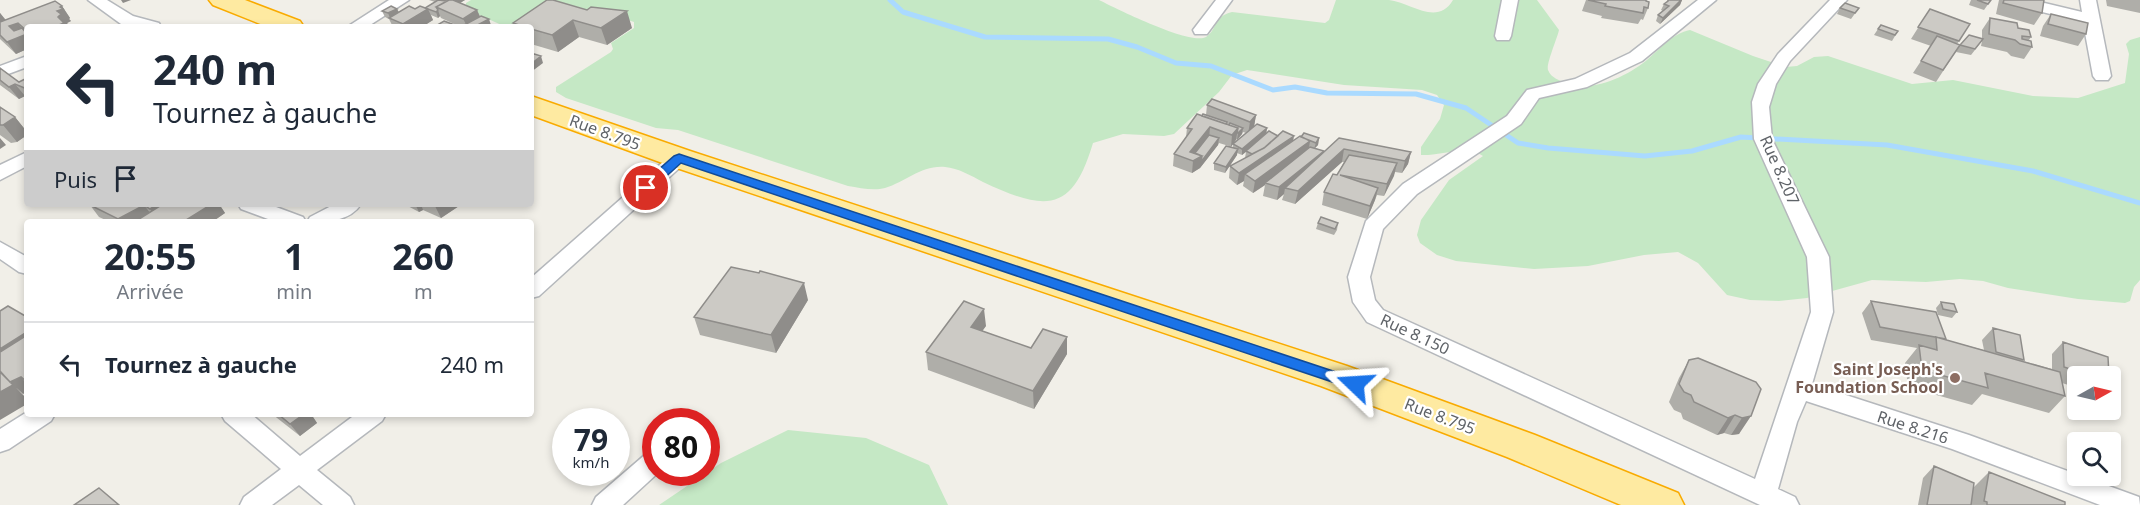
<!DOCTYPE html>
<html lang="fr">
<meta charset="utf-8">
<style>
:root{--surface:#fff;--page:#f2f2f3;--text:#1f2937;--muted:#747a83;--line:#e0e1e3}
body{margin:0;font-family:"Noto Sans",sans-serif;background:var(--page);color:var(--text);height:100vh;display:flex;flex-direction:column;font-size:22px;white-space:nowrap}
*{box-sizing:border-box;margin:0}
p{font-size:20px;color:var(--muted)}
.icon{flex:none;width:33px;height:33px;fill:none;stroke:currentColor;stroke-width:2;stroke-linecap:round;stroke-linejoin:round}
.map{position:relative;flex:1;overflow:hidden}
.sheet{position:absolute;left:24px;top:219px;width:510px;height:198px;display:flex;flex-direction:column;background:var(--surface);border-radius:6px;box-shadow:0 3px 9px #0003}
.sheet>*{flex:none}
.guide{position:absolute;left:24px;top:24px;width:510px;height:183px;border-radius:6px;box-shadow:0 3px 9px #0003;background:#fff;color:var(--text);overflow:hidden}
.needle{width:39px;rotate:82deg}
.buttons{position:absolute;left:2067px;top:366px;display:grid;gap:12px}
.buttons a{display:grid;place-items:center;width:54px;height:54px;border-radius:6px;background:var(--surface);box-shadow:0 3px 9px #0003;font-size:30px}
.speed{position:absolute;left:552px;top:408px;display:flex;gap:12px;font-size:30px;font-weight:700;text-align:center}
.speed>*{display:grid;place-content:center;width:78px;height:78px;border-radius:50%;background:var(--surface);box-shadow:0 3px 9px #0003;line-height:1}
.speed small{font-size:15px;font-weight:400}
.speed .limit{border:9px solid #d22;background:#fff;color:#111}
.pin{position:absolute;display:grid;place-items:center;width:51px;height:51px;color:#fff;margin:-26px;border:3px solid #fff;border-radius:50%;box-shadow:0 2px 6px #0007}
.me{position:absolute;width:66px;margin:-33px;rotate:290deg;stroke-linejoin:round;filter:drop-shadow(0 0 4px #0008)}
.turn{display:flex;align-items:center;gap:21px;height:126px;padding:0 30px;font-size:27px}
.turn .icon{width:78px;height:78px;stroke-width:2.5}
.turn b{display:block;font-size:42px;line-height:51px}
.then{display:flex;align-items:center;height:57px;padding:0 30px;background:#0003;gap:12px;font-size:22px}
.eta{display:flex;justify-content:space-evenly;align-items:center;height:102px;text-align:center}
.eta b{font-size:36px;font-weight:700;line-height:42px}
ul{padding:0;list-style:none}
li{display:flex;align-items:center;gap:18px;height:84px;padding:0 30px;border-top:2px solid var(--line)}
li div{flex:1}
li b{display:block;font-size:22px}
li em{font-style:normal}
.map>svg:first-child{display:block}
</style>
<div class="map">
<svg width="2140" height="505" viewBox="0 0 2140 505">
<rect width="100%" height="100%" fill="#f1efe8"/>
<path fill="#c5e8c5" d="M471,0H1099C1115,8 1191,46 1206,37C1218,29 1212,17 1232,12L1325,23L1329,20L1336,0C1353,0 1372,0 1389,0C1410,2 1437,27 1453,0H1537L1559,30C1557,39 1546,64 1548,70C1551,78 1560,81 1567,83C1591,94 1630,75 1648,59C1660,49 1673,33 1690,30L1753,56L1786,67L1797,66L1814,57L1828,56L1912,84L1953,80L2033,96L2078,98L2125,83L2129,54L2126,44L2130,40L2140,37V280L2134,287L2130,301L2125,303L2078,299L2008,288L1983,281L1960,279L1926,282L1872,280L1807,298L1779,301L1750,300L1727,295L1698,263L1678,252L1644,255L1588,266L1534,269L1456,261L1437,255L1420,243L1417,235L1421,220L1449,180L1483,156C1467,144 1440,156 1421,155V147L1440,119L1444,105L1437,95L1422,90L1344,85L1247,70L1232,75L1219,92L1174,134L1164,136L1123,134L1093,143C1072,214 1045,211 983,182C972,176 958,168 945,167C921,165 906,182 885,188C874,191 860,188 848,186L678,130L656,128L566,98L556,92V87L611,52L613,49L611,43L634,28V22L616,16L576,14L526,27H506L466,9V3Z
M788,430L866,438L929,465L948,505H659L721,463Z"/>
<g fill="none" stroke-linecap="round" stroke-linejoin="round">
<path stroke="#aadaff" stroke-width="5" d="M890,0L903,12L985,37L1108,39L1137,47L1176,63L1211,66L1273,90L1295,87L1327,93L1416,94L1466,108L1518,143L1548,148L1645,156L1692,151L1741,137L1887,145L2033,171L2140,203"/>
<defs>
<path id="minor" d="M88,0H107L133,16L159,23L161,27H134L121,24Z
M389,0H409L367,27H347Z
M1216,0H1232L1207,34H1195L1193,30Z
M1502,0H1518L1511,36L1509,40H1497L1495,36Z
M1698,0H1716L1642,61L1587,87L1539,98L1521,124L1417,194L1383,229L1370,277L1375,300L1383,310L1755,479L1811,312L1807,257L1754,139L1752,102L1758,84L1778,54L1830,0H1847L1790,61L1776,84L1769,107L1772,139L1829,257L1833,312L1812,384L1969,435L2139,497L2140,505H2100L1952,449L1806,401L1797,422L1778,489L1795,497L1799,505H1760L1367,322L1353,302L1348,277L1366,221L1403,184L1507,116L1527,90L1575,79L1630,53Z
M2018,0H2032L2082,12L2080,0H2096L2111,76L2108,80H2096L2093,76L2083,22L2018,6L2016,3Z
M27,56V67L0,77V66Z
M27,152V166L0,180V165Z
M679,152L686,154L689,158L686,162L539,296L531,298V278L672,154Z
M238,204H268L303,217L306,222H276L241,209Z
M335,204H361C350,222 325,222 307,222L310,217Z
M0,242L27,257V274L19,272L0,259Z
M27,412V414H55L51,421L9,449L0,452V429Z
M221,414H251L300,456L356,414H386L382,421L317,470L350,497L354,505H323L299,485L272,505H240L244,497L281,469L225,421Z
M656,450V472H659L623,505H592L596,497L647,453Z"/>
<path id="trunk" d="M209,0H245L300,21L304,27H268L213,5Z
M531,96L690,151L1347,366L1535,435L1678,493L1684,505H1621L1507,457L1321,386L668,165L531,115Z"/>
</defs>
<use href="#minor" stroke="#b5b8bc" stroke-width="3"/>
<use href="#trunk" stroke="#f9ab00" stroke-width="3"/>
<use href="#minor" fill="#fff" fill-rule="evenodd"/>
<use href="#trunk" fill="#feeaa1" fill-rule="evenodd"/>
</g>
<path fill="#afaea9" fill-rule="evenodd" d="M429,0H465L460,3L477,10L480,16L491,25L487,27H461L441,18L440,16L438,18L431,15L433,20L422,27H393L389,19L385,17L382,11L397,9L399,12L415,9L425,8L435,2Z
M547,0L632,28L607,45L579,37L558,52L531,44V27H514L513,23Z
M1586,0H1646L1648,8L1643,20L1641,19L1638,24L1601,18L1602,16L1582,11Z
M1668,0H1682L1680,5L1660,24L1656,21L1658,15L1663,11L1661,10L1664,4L1667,2Z
M1971,0H1991L1984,10L1969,5Z
M1999,0H2044L2042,13L2034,25L1996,14Z
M2106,0H2140V13L2107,6Z
M62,6L70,18L69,19L71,21L67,23L69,26L27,27V49L16,54L0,39V13L6,20Z
M1840,8H1859L1851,19L1837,14Z
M1930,9L1970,24L1957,44L1960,45L1936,82L1913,73L1931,46L1911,39Z
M2051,14L2086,34L2078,46L2040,36L2043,26Z
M1990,18L2031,37L2029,40L2032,47L2024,59L2011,56L2007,52L1981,46L1982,41L1971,55L1956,52L1960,45L1982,38V30Z
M1878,29L1898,31L1892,41L1874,35Z
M0,68L19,82L27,78V97L25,96L19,99L0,85Z
M1207,105L1256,115L1254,126L1267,128L1266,134L1278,136L1293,141L1301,137L1319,138L1318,145L1315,148L1324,151L1323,153L1339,138L1411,152L1408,164L1402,173L1395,172L1384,196L1377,195L1375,200L1367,219L1322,205L1324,192L1337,175L1344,162H1342L1295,204L1282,200L1284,194L1277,200L1263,196L1265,185L1253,193L1243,186L1244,181L1237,185L1229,178L1230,166L1245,158L1246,152L1242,155L1237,153V155L1225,173L1214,170V163L1229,146L1219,143L1218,145L1200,168L1192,173L1173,166L1174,154L1186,137L1187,128L1202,116L1206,115ZM1243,132L1246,133L1233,144V148L1231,147L1236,139L1237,140L1242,134Z
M0,107L15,117L27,132V135L17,142L11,143L0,135Z
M219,204L225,213L212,222H110L99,217L90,205Z
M404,204H462L441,218L423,210L419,212Z
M1318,223H1338L1337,230L1334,235L1316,229Z
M808,300L776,353L700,335L694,317Z
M1871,301L1946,340L1984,350L1982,340L1993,328L2024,360L2023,361L2052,369V354L2063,342L2109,376H2078V388L2062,383L2065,396L2049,413L1982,394L1972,405L1908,387L1905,363L1917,348L1871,340L1862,313Z
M1941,302L1957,312L1952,318L1938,315L1936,308Z
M986,326L982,331L1031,348L1067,354L1034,409L928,370L926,352Z
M1689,360L1756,382L1739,434L1731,435L1724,433L1717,435L1683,419L1681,413L1674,410L1669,402L1679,378Z
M272,414H311L317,423L300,436Z
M1934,466L1973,488L1989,472L2065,505H1918L1923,478Z"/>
<path fill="#8f8d8a" d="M121,0H131L123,3Z
M450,0H465L453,7Z
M1681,0H1682L1680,5L1660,24L1663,18Z
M62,6L70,18L69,19L71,21L67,23L69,26L68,27H54L58,17L57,11L60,7Z
M397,9L400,15L391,20L388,13Z
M428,9L433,20L422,27H404L403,24Z
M438,10L440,16L438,18L436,12Z
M477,10L482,22L466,24L463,19Z
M627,11L632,28L607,45L601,28Z
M0,13L10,26L18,23L26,34H27V49L16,54L7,42L0,35Z
M489,19L491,25L487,27H474Z
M573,20L579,37L558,52L552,35Z
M541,56L543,63L531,72V64Z
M15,84L25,96L19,99L9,87Z
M1256,115L1254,127L1248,134L1250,122Z
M15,117L27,132V135L17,142L3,125Z
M1210,127L1209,139L1193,159L1190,152Z
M1238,128L1236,140L1231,147L1232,135Z
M1243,128L1242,134L1237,140L1238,133Z
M1267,128L1266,135L1242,155V149Z
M1294,136L1292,149L1245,174L1244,181L1237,185L1239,173Z
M0,138L6,145L0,149Z
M1219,138L1218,145L1200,168L1201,162Z
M1319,138L1318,145L1314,149L1316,143Z
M1310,141L1308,154L1265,183V185L1253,193L1255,181Z
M1238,149L1237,155L1225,173L1226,167Z
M1344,149L1342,162L1295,204L1298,191Z
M1324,151L1321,163L1285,188L1284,194L1277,200L1279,187Z
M1411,152L1408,164L1402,173L1405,161Z
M1202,156L1200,168L1192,173L1193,161Z
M1397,163L1394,176L1384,196L1387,184Z
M1378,188L1375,200L1367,219L1370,206Z
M158,204H184L159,221L150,209Z
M212,204H219L225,213L212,222H183Z
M415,204H421L423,210L419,212Z
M438,204H462L441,218L435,206Z
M144,205L154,218L139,219L141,222H121L118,219Z
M804,283L808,300L776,353L771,335Z
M984,309L986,326L972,345L971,327Z
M27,332V351L0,365V349Z
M1067,337V354L1034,409L1033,391Z
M0,371L27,399V404L0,420Z
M21,377L27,384V392L23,394L10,382Z
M304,414H311L317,423L300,436L290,424Z
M1735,415L1724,433L1717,435L1728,418Z
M1751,416L1739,434L1731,435L1742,418Z"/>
<path fill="#cccac5" stroke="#8f8d8a" stroke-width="1.5" d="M438,0L447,1L436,7L438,10L436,12L425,8Z
M449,0H453L477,10L463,19L436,7Z
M547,0H553L587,10L591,7L627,11L601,28L573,20L552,35L531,29V27H525L513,23Z
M1588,0H1646V1L1649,2L1648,8L1644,7L1643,13L1605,6L1606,4Z
M1668,0H1681L1663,18L1658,15L1669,6L1664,4L1668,1Z
M1977,0H1991L1988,4Z
M2004,0H2044L2042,13L2003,3Z
M55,1L62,6L60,7L63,9L57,11L61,14L58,17L64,23L54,27H27V31L18,23L9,26L14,31L22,28L27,34L7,42L0,35V22Z
M1845,3L1859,8L1855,13L1840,8Z
M391,6L397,9L388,13L382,11Z
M409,6L415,9L420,6L428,9L403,24L389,18Z
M1930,9L1970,24L1959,41L1918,27Z
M2051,14L2088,23L2086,34L2048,24Z
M481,16L489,19L474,27L466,24Z
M1990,18L2017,23L2018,28L2029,30L2031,37L2022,36V39L2031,41L2032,47L2020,44L2015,40L1989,34Z
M444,21L460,27H434Z
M1881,25L1898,31L1895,35L1878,29Z
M1969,35L1983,39L1975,49L1960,45Z
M1937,36L1960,45L1943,70L1921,61Z
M531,53L541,56L531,64Z
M0,68L19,82L27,78V89L15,84L9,87L0,80Z
M1212,99L1256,115L1250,122L1207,105Z
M0,107L15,117L3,125H0Z
M1197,114L1238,128L1232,135L1210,127L1190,152L1202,156L1193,161L1174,154L1192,129L1187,128Z
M1203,114L1227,122L1226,124L1202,116Z
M1230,123L1243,128L1238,133H1237L1238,128L1229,125Z
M1257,124L1267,128L1242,149L1233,144Z
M1269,131L1278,136L1264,148L1252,154L1246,151Z
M1283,131L1294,136L1239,173L1230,166L1264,148Z
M1304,133L1319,138L1316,143L1301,137Z
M1209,135L1219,138L1201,162L1202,156L1195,153Z
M1300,136L1310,141L1255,181L1245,174Z
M1339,138L1411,152L1405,161L1344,149L1298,191L1285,188Z
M1226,146L1238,149L1226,167L1214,163Z
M1310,147L1324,151L1279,187L1265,183Z
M1349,155L1397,163L1387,184L1340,175L1378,188L1370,206L1324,192L1333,174L1337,175Z
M91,204H158L150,209L144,205L118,219L90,205Z
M163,204H212L183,222H145L139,219Z
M1321,217L1338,223L1335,229L1318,223Z
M731,267L759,273L760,271L804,283L771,335L694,317Z
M964,301L984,309L971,327L1031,348L1043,329L1067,337L1033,391L926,352Z
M1871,301L1936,312L1946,339L1880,327Z
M1941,302L1954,304L1957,312L1943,309Z
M8,306L27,317V332L0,349V311Z
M1993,328L2020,335L2024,360L1996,352Z
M27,335V382L21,377L10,382L0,371V352Z
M1936,337L2060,372L2065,396L1985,373L1988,388L1922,370L1919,345L1937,350Z
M2063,342L2108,357L2109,376H2091L2064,367Z
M1698,358L1756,382L1761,389L1751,416L1742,418L1735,415L1728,418L1694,402L1691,395L1684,392L1679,384L1689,360Z
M0,372L13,385L0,392Z
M278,414H304L290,424Z
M1934,466L1974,483L1971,505H1927Z
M1989,472L2065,502V505H1987V502L1984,501Z
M99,488L119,505H74Z"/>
<path fill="#1a73e8" stroke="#114b97" stroke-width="1.5" d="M679,154L1360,380L1363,384L1360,388H1350L681,163L650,191H641L639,188L641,185L674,156Z"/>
<circle fill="#8d6e63" stroke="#fff" stroke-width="2" cx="1955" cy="378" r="6"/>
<g text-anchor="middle" stroke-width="4.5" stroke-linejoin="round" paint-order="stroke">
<g font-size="16" fill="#5f6368" stroke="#fff">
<text transform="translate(605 132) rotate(20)" y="6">Rue 8.795</text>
<text transform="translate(1780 170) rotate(66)" y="6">Rue 8.207</text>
<text transform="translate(1415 334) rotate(25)" y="6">Rue 8.150</text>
<text transform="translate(1440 416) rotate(21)" y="6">Rue 8.795</text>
<text transform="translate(1913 427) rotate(18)" y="6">Rue 8.216</text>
</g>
<g font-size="16" font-weight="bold" fill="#785e54" stroke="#fff" text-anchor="end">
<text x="1943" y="375">Saint Joseph's<tspan x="1943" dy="18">Foundation School</tspan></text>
</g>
</g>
</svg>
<div class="buttons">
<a><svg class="needle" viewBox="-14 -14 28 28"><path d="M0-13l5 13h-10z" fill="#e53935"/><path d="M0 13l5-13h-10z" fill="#747a83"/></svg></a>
<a><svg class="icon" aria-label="search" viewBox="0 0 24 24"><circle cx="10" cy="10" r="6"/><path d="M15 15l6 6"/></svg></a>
</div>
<div class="speed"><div>79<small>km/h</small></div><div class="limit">80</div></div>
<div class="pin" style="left:646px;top:188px;background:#d93025"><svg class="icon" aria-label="arrive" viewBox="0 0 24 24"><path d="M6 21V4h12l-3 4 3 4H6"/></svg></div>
<svg class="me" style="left:1355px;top:384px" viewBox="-20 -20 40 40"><path d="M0-17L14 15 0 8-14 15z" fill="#1a73e8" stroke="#fff" stroke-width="4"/></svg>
<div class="guide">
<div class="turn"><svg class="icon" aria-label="left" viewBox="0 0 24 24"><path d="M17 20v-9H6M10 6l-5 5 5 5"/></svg><div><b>240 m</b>Tournez à gauche</div></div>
<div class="then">Puis<svg class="icon" aria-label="arrive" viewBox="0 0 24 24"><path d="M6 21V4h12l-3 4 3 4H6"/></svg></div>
</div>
<section class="sheet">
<div class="eta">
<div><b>20:55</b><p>Arrivée</p></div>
<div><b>1</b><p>min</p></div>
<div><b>260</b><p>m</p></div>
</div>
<ul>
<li><svg class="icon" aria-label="left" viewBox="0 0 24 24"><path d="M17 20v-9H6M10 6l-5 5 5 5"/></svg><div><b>Tournez à gauche</b></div><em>240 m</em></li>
</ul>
</section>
</div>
